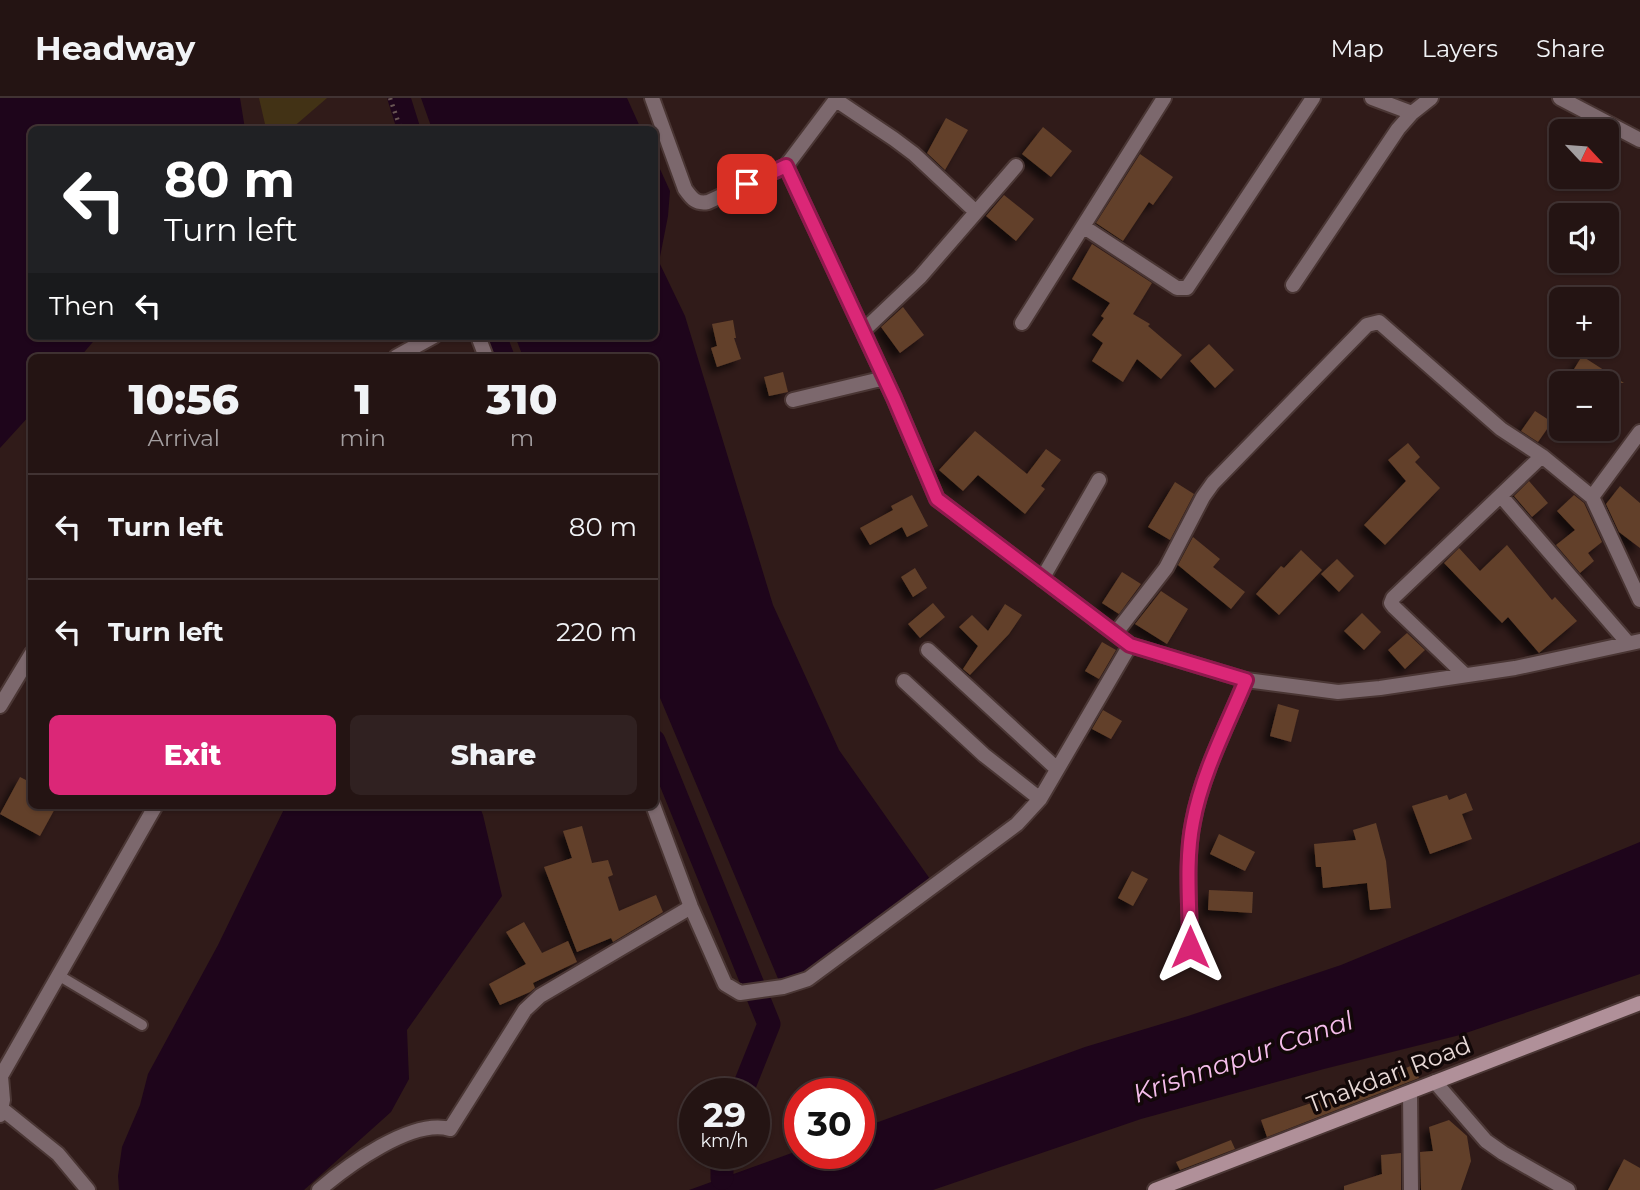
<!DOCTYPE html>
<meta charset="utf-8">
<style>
:root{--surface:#241413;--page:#302121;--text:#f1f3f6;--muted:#a39ea0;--line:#413333;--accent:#db2777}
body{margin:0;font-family:Montserrat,sans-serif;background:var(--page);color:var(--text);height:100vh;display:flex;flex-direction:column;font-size:26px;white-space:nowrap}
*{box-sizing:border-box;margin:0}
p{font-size:23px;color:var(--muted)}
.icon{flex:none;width:38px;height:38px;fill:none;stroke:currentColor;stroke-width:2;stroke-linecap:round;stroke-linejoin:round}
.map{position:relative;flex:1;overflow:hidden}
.details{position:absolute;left:28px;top:256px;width:630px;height:455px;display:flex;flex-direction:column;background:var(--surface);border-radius:10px;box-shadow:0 2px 5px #0004,0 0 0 2px var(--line)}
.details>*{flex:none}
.hud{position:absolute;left:28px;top:28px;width:630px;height:214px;border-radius:10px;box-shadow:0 2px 5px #0004,0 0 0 2px var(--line);background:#202124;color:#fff;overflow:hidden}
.needle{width:46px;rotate:116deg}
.fabs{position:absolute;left:1549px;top:21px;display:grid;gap:14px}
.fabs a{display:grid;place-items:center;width:70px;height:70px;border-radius:10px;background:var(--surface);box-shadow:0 2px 5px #0004,0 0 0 2px var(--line);font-size:35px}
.speed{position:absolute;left:679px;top:980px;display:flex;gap:14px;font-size:35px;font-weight:700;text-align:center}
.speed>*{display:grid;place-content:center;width:91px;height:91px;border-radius:50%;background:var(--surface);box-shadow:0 2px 5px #0004,0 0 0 2px var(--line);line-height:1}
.speed small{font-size:18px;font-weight:400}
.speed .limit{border:10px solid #d22;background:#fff;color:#111}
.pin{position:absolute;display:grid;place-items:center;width:60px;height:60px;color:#fff;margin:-30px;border-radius:14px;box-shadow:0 4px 10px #0006}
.me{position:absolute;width:77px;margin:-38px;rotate:0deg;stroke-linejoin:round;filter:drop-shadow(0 0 5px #0008)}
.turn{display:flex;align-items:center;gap:24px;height:147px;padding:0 21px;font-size:32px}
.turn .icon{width:91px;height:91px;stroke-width:2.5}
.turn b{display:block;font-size:49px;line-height:60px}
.then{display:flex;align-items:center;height:66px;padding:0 21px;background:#0003;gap:14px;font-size:26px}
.eta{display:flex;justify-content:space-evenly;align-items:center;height:119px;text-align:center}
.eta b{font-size:42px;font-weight:800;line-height:49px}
.cta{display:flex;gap:14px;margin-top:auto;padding:14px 21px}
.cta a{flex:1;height:80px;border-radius:10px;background:var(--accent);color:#fff;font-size:28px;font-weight:800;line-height:80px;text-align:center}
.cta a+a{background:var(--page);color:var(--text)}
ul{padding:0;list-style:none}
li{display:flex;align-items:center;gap:21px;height:105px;padding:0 21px;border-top:2px solid var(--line)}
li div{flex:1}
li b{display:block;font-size:26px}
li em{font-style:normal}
header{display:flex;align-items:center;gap:42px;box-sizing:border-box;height:98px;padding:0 35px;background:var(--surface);border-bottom:2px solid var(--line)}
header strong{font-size:33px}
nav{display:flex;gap:38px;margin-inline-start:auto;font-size:24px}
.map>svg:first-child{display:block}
</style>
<header>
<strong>Headway</strong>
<nav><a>Map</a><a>Layers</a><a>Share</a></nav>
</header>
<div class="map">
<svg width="1640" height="1092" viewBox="0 0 1640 1092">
<defs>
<filter id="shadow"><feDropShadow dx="-6" dy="6" stdDeviation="3.5" flood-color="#0009"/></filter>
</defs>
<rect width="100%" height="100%" fill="#301b19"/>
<path fill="#423215" d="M259,0H327L291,31L271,32L265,26Z"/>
<path fill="#1e051b" d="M0,0H240L245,31L32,32V238H98L80,259H32L31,316L0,350Z
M421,0H627L641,31H432Z
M655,60L670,93L668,118L659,164L685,218L773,507L839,652L930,781L806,876L779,883L655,588L654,259H523L515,238H654Z
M286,707H479L483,717L502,798L407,932L409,981L391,1014L304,1092H119L118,1078L122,1049L140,1007L148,976L218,847Z
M1640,744V876L1460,937L1324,971L1141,1021L933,1092H689L800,1052V1055H859V1031L1085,949L1188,918L1341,867Z"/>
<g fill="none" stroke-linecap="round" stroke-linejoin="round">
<path stroke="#1e051b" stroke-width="23" d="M399,0L409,32
M495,238L503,259
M654,643L769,926L741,996
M722,1080V1055"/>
</g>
<path fill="#62402a" filter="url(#shadow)" d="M946,20L968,32L945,72L927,55Z
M1043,29L1072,53L1051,79L1022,56Z
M1140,56L1173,79L1153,107L1149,104L1123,143L1096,125Z
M1004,97L1034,121L1016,143L986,118Z
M1092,146L1152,185L1133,216L1150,226L1148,228L1182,257L1161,281L1137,261L1123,284L1092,263L1103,245L1092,237L1104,220L1101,218L1110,205L1072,181Z
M903,209L924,237L900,255L881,229Z
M733,222L736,240H734L741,261L717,269L711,250L717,248L712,226Z
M1209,246L1234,272L1215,290L1190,263Z
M1582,258L1624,285H1585L1571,276Z
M783,274L788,294L769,298L764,279Z
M1535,313L1552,324L1538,344L1521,333Z
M975,333L1027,376L1046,351L1061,362L1041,388L1045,391L1025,416L978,377L963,393L939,372Z
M1408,345L1420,359L1415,364L1440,390L1385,447L1364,427L1406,383L1388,362Z
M1529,383L1548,405L1532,419L1514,398Z
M1175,384L1194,396L1170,442L1148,429Z
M1620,388L1640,405V450L1619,434L1606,406Z
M912,397L928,428L907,439L902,429L870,447L860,430L893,412L891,408Z
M1574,397L1584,405L1602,444L1588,455L1594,463L1580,475L1556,447L1575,432L1557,413Z
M1193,439L1220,461L1213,469L1245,494L1231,511L1178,467Z
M1507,447L1552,502L1555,499L1577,523L1539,555L1508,519L1502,525L1444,465L1459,450L1480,473Z
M1301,452L1322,472L1279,517L1256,496L1281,468L1284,470Z
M1337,461L1354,478L1339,494L1321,476Z
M915,470L927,490L913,499L901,479Z
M1122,474L1141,486L1119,516L1102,505Z
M1161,493L1188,511L1167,546L1135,526Z
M933,505L945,519L920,540L908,526Z
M1005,506L1022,517L1009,536L970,577L963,571L978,548L959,529L972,517L988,533Z
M1362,515L1381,534L1364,552L1344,533Z
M1407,535L1425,552L1405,571L1388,552Z
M1102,544L1116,552L1099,581L1085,573Z
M1278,606L1299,612L1291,644L1270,638Z
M1103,612L1122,623L1111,641L1092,631Z
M20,679L32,685V707H57L40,738L0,716Z
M1466,695L1473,712L1462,716L1472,741L1430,756L1412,708L1447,697L1449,702Z
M1376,725L1386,763L1391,810L1370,812L1367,785L1323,790L1321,769H1316L1314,746L1356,742L1353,732Z
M582,728L592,765L608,762L613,777L608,779L619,813L656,797L663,814L613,844L611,840L577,854L544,769L572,760L563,733Z
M1219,736L1255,754L1245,773L1210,756Z
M1132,773L1148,781L1133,808L1118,800Z
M1209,792L1253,794L1252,815L1208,812Z
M524,824L542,855L568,843L577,864L533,885L535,890L530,894L500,907L489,886L526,866L506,834Z
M1413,967L1419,980L1267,1039L1261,1022L1332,998L1333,1001Z
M1449,1022L1467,1038L1471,1063L1461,1092H1421L1420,1054L1433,1053L1429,1029Z
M1231,1042L1235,1051L1180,1072L1176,1064Z
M1401,1055V1092H1344V1088L1382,1076L1381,1057Z
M1624,1061L1640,1070V1092H1608Z"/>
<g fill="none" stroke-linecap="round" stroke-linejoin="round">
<defs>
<path id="lane" d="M58,877L142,927"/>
<path id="street" d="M652,0L685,91C692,101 696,106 708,104L786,68L837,0
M1372,0L1412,15
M1560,0L1640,42
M836,2L894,41L914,56L976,114
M786,68L894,300L937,401L1130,547L1246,582L1338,594L1380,590L1515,570L1640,543
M1084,129L1177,190H1187L1313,0
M1293,187L1398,31L1412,15L1431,0
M1022,225L1164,0
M863,233L920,179L1016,68
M478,238L486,259
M396,259L434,238
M793,302L885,280
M1501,398L1628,545
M1592,399L1640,334
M1042,481L1099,382
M1115,536L1166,470L1203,399L1213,385L1367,227L1379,224L1501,331L1542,358L1592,399L1640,502
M928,552L1057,671
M1465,577L1394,509L1391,505L1393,500L1542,358
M904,583L984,657L1040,701
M0,608L32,555
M653,707L691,809L725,886L740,895L783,889L808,881L1017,726L1040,701L1130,547
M1190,849C1190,808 1185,764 1193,724C1202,675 1227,628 1246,582
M1435,984L1486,1043L1503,1055L1568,1092
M1410,995L1411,1092
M2,1011L58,1056L88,1092
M0,1017L3,1002L1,978L156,707
M319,1092C347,1068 412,1020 450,1031L525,912L540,898L691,809"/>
<path id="secondary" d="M1155,1092L1640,905"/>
</defs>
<use href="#lane" stroke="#4a3634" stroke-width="14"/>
<use href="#street" stroke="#4a3634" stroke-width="18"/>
<use href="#secondary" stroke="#4a3634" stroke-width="18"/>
<path stroke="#695654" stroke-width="4.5" stroke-dasharray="2 5" stroke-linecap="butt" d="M390,0L401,32"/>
<use href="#lane" stroke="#7c686d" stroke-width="10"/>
<use href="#street" stroke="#7c686d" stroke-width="14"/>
<use href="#secondary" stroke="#b09099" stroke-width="14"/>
</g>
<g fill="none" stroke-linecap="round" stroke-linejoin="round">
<defs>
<path id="route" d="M747,86L786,68L894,300L937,401L1130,547L1246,582C1227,628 1202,675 1193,724C1185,764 1190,808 1190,849"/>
</defs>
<use href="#route" stroke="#8e194d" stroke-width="18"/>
<use href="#route" stroke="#db2777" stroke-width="12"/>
</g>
<g text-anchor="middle" stroke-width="7" stroke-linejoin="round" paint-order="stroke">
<g font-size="24" fill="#e8d9d7" stroke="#120808">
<text transform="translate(1389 977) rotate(-21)" y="8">Thakdari Road</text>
</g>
<g font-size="26" font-style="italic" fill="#f5bdeb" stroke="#120808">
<text transform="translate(1243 959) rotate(-19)" y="9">Krishnapur Canal</text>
</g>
</g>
</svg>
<div class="fabs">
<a><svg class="needle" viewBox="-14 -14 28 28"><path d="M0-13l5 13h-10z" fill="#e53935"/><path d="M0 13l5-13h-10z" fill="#a39ea0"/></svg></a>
<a><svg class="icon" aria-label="sound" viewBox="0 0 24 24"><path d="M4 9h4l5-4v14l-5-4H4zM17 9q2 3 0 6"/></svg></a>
<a>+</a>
<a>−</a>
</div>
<div class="speed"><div>29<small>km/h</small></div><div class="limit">30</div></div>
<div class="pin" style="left:747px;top:86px;background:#d93025"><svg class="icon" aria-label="arrive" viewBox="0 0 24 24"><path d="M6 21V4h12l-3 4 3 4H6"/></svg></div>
<svg class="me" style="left:1190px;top:849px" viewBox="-20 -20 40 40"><path d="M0-17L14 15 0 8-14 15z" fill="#db2777" stroke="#fff" stroke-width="4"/></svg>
<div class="hud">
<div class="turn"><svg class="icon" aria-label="left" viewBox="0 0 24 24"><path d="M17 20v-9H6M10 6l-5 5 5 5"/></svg><div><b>80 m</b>Turn left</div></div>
<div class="then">Then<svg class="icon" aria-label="left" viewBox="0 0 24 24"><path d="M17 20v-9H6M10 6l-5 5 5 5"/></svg></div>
</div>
<section class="details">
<div class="eta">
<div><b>10:56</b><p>Arrival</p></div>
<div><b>1</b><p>min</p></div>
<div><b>310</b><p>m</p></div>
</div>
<ul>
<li><svg class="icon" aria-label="left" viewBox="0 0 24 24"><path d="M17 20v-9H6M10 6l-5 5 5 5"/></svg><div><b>Turn left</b></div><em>80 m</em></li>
<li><svg class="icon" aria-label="left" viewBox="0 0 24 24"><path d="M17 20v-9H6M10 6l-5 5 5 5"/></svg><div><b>Turn left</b></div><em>220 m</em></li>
</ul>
<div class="cta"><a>Exit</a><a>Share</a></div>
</section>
</div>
